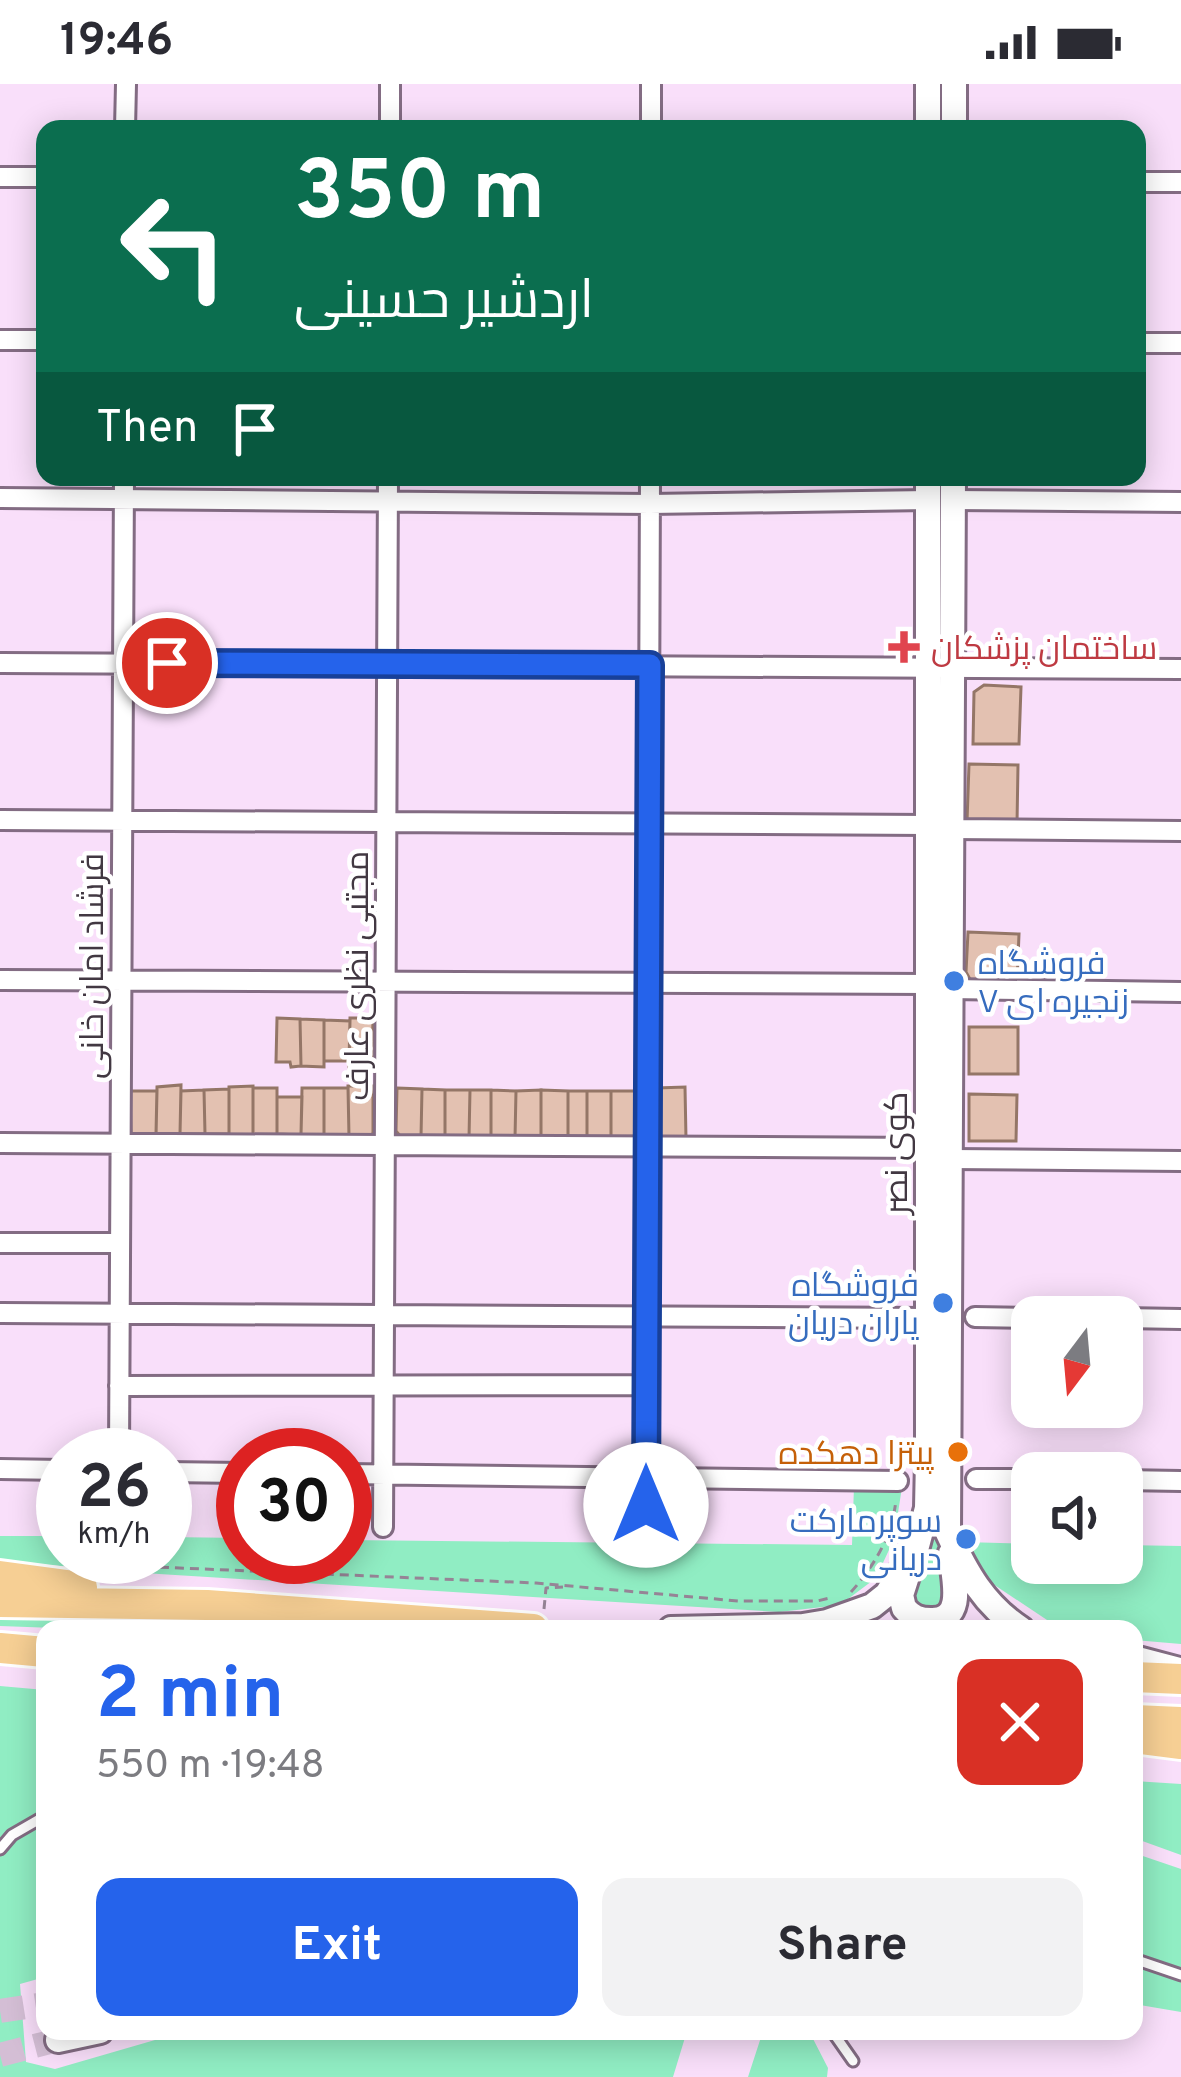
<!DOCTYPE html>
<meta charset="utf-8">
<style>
:root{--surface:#fff;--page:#f2f2f3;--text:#2b2b33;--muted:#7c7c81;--accent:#2563eb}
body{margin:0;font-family:Overpass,Cairo,sans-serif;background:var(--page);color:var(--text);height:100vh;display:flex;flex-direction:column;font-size:45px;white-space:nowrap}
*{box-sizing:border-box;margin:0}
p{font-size:39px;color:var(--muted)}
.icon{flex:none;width:66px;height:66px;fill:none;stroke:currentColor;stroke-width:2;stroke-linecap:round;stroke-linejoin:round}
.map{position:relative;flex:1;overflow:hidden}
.details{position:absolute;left:36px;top:1536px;width:1107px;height:420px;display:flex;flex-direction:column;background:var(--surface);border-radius:24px;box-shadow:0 6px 30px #0003}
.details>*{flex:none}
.guide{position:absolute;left:36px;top:36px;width:1110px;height:366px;border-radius:24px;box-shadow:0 6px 30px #0003;background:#0b6e4f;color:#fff;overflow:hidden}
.needle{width:78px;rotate:196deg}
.controls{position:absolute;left:1011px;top:1212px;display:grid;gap:24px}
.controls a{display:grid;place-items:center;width:132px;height:132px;border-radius:24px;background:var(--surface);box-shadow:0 6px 30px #0003;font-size:60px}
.speed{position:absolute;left:36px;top:1344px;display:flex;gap:24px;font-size:60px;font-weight:700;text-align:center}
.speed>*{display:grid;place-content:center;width:156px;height:156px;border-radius:50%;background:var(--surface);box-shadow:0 6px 30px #0003;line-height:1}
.speed small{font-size:30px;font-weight:400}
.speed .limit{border:18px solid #d22;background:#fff;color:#111}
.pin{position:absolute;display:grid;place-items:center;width:102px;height:102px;color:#fff;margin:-51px;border:6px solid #fff;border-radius:50%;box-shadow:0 3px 12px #0007}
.me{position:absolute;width:132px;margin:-66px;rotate:0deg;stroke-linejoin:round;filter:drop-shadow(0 0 9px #0008)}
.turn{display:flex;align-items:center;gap:42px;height:252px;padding:0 60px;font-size:54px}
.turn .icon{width:156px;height:156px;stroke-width:2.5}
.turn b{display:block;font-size:84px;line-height:102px}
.then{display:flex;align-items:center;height:114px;padding:0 60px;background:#0003;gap:24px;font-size:45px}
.round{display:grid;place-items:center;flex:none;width:126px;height:126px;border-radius:24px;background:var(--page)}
.headline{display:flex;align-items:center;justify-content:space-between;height:204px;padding:0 60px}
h1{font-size:72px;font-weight:700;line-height:90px;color:var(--accent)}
.primary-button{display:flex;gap:24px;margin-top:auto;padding:24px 60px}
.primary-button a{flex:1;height:138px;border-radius:24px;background:var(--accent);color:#fff;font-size:48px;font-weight:700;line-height:138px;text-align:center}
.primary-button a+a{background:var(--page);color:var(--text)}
.status{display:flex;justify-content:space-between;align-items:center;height:84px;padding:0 60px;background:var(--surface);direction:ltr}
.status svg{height:33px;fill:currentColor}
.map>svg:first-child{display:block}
</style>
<div class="status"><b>19:46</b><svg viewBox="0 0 49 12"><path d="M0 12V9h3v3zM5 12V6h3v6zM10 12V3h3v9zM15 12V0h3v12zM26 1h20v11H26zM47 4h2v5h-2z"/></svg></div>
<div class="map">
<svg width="1181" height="1993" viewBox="0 0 1181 1993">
<rect width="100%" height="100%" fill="#f9dffa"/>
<path fill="#90edc3" d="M854,1402L902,1403L894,1455L876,1494L840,1521L779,1528L159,1490L0,1477V1452H63V1473H165V1453L243,1454V1473H345V1456L852,1461Z
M937,1420L938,1460L949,1505L937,1528L914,1523L910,1512Z
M964,1458L1032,1460V1479H1122V1461L1181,1462V1560L1134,1556V1545H1064L1050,1538L993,1500L977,1481Z
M0,1531L280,1545H82L0,1542Z
M0,1602L45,1606V1893L20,1900L26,1978L55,1985L186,1947H687L673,1993H0Z
M1134,1697L1181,1700V1771L1134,1754Z
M1134,1769L1181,1785V1928L1134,1920Z
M763,1947H809L828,1984L827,1993H748Z"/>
<path fill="#e3c1b1" stroke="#947667" stroke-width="3" d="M984,601L1021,603L1019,660H973L974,608Z
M969,680L1018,681L1017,740L967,738Z
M968,848L1019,850L1017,899L971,897L966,888Z
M277,934L300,935L301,982L291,983L290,978H276Z
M350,934H373L372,983H349Z
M300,935L324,936V983L301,982Z
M324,936L350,937L349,977H324Z
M969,943H1018V990H969Z
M181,1001L180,1050H156L157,1003Z
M253,1002V1052H229V1003Z
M348,1002H373V1049L370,1053H349Z
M685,1003L686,1055L664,1056L658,1049L657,1004Z
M253,1004H277V1053L253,1052Z
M302,1004H324V1051H301Z
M324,1004H348L349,1053L324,1051Z
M397,1004L422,1005L421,1053H401L396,1047Z
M229,1005V1050H205L204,1006Z
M422,1005L445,1006V1054L421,1053Z
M204,1006L205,1050H180L181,1007Z
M445,1006H470L469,1054H445Z
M470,1006H491V1054H469Z
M491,1006L516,1007L515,1054H491Z
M541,1006V1054H515L516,1007Z
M541,1006L568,1007V1054H541Z
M130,1007H157L156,1053H134L131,1050Z
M568,1007H587V1054H568Z
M587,1007H611V1055L587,1054Z
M611,1007H635L636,1052L633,1055H611Z
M969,1010L1017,1011L1016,1057H969Z
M277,1013H302L301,1051L277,1050Z"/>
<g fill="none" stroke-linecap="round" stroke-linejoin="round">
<path stroke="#d4bed5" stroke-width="24" stroke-dasharray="24 12" stroke-linecap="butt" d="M0,1927L45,1920
M0,1971L58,1956"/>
<defs>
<path id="service" d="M0,1765L12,1751L45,1732
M1134,1875L1181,1891
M832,1947L853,1977"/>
<path id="minor" d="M125,45L126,0
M390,45V0
M651,45V0
M0,93H45
M1137,98H1181
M0,256H45
M1137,259H1181
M0,414L650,420L928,416
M953,416L1181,418
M0,579L1181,585
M0,736L928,741L951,745L1181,747
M0,896L928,900
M950,905L1181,908
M0,1059L928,1064
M950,1075L1181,1077
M0,1159H120
M0,1229L928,1234
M975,1233L1032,1234
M1122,1234L1181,1235
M119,1302L647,1301
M119,1371L124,393
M0,1385L63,1386
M165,1388L243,1389
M345,1390L898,1397
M976,1395H1032
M1122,1396L1181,1397
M383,1443L388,393
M646,1448L650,393"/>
<path id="secondary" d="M928,45V0
M954,45V0
M953,393L948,1449C966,1488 984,1521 1021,1545
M908,1489L901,1511L904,1524C912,1533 919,1536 931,1536C967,1537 953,1492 951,1469
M671,1545L803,1542L827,1538L872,1522L887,1510L917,1462L927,1424L928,1375V393
M1134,1574L1179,1586
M58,1956L100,1947"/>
<path id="trunk" d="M0,1492L82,1503
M0,1518L207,1521L533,1545
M0,1564L45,1568
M1134,1593L1181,1595
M1134,1636L1181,1638
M1134,1654L1181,1660"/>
</defs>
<use href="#service" stroke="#836c83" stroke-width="15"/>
<use href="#minor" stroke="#836c83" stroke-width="24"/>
<use href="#secondary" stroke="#836c83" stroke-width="30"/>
<use href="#trunk" stroke="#fff" stroke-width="36"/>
<path stroke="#968496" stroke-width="3" stroke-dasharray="9 6" stroke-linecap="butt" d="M85,1480L536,1499L738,1517H817L830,1514
M851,1508C875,1481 892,1452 896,1416
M544,1525L546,1504L563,1503"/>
<use href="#service" stroke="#fff" stroke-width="9"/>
<use href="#minor" stroke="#fff" stroke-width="18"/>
<use href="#secondary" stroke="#fff" stroke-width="24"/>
<use href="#trunk" stroke="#f6cf94" stroke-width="30"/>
</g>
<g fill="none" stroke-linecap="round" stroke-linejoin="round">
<defs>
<path id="route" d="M167,579L650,581L646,1421"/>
</defs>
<use href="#route" stroke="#184099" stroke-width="30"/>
<use href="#route" stroke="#2563eb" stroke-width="21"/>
</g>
<path fill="#e0444e" stroke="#fff" stroke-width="4.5" d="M898 545h12v12h12v12h-12v12h-12v-12h-12v-12h12z"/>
<g fill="#3f7fe0" stroke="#fff" stroke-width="4.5">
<circle cx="954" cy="897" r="12"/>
<circle cx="943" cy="1219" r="12"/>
<circle cx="966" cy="1455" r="12"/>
</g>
<circle fill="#e8710a" stroke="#fff" stroke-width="4.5" cx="958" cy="1368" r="12"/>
<g text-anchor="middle" stroke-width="9" stroke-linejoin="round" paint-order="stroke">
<g font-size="33" fill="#be3a42" stroke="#fff" text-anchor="start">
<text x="931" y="575">ساختمان پزشکان</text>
</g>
<g font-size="33" fill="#366cbe" stroke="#fff" text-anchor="end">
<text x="978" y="890" text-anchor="start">فروشگاه<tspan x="978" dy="38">زنجیره ای ۷</tspan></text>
<text x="919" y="1212">فروشگاه<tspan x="919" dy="38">یاران دریان</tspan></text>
<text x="942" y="1448">سوپرمارکت<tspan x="942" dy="38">دریانی</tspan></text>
</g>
<g font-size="33" fill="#423842" stroke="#fff">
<text transform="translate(91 882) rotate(-90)" y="12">فرشاد امان خانی</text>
<text transform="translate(356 892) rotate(-90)" y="12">مجتبی نظری عارف</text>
<text transform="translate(895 1069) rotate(-90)" y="12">کوی نصر</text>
</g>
<g font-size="33" fill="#c56008" stroke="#fff" text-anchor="end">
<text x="934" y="1380">پیتزا دهکده</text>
</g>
</g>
</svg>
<div class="controls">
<a><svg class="needle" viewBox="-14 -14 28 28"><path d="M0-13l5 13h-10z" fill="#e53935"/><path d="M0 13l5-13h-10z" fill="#7c7c81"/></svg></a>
<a><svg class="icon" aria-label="sound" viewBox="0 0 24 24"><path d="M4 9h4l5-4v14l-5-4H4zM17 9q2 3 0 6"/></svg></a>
</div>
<div class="speed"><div>26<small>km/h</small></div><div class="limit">30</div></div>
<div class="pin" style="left:167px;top:579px;background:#d93025"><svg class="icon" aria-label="arrive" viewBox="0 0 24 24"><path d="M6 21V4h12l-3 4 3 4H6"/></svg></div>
<svg class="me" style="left:646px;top:1421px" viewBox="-20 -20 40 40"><circle r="19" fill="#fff"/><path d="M0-13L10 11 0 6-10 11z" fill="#2563eb"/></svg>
<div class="guide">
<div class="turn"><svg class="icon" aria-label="left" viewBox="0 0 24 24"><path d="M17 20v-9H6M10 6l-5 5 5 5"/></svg><div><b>350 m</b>اردشیر حسینی</div></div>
<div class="then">Then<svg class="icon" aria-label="arrive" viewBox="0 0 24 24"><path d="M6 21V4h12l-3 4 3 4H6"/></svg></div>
</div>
<section class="details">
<div class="headline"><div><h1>2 min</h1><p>550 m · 19:48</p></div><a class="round" style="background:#d93025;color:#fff"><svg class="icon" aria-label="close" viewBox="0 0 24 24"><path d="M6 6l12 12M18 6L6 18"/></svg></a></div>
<div class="primary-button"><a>Exit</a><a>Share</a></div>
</section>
</div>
